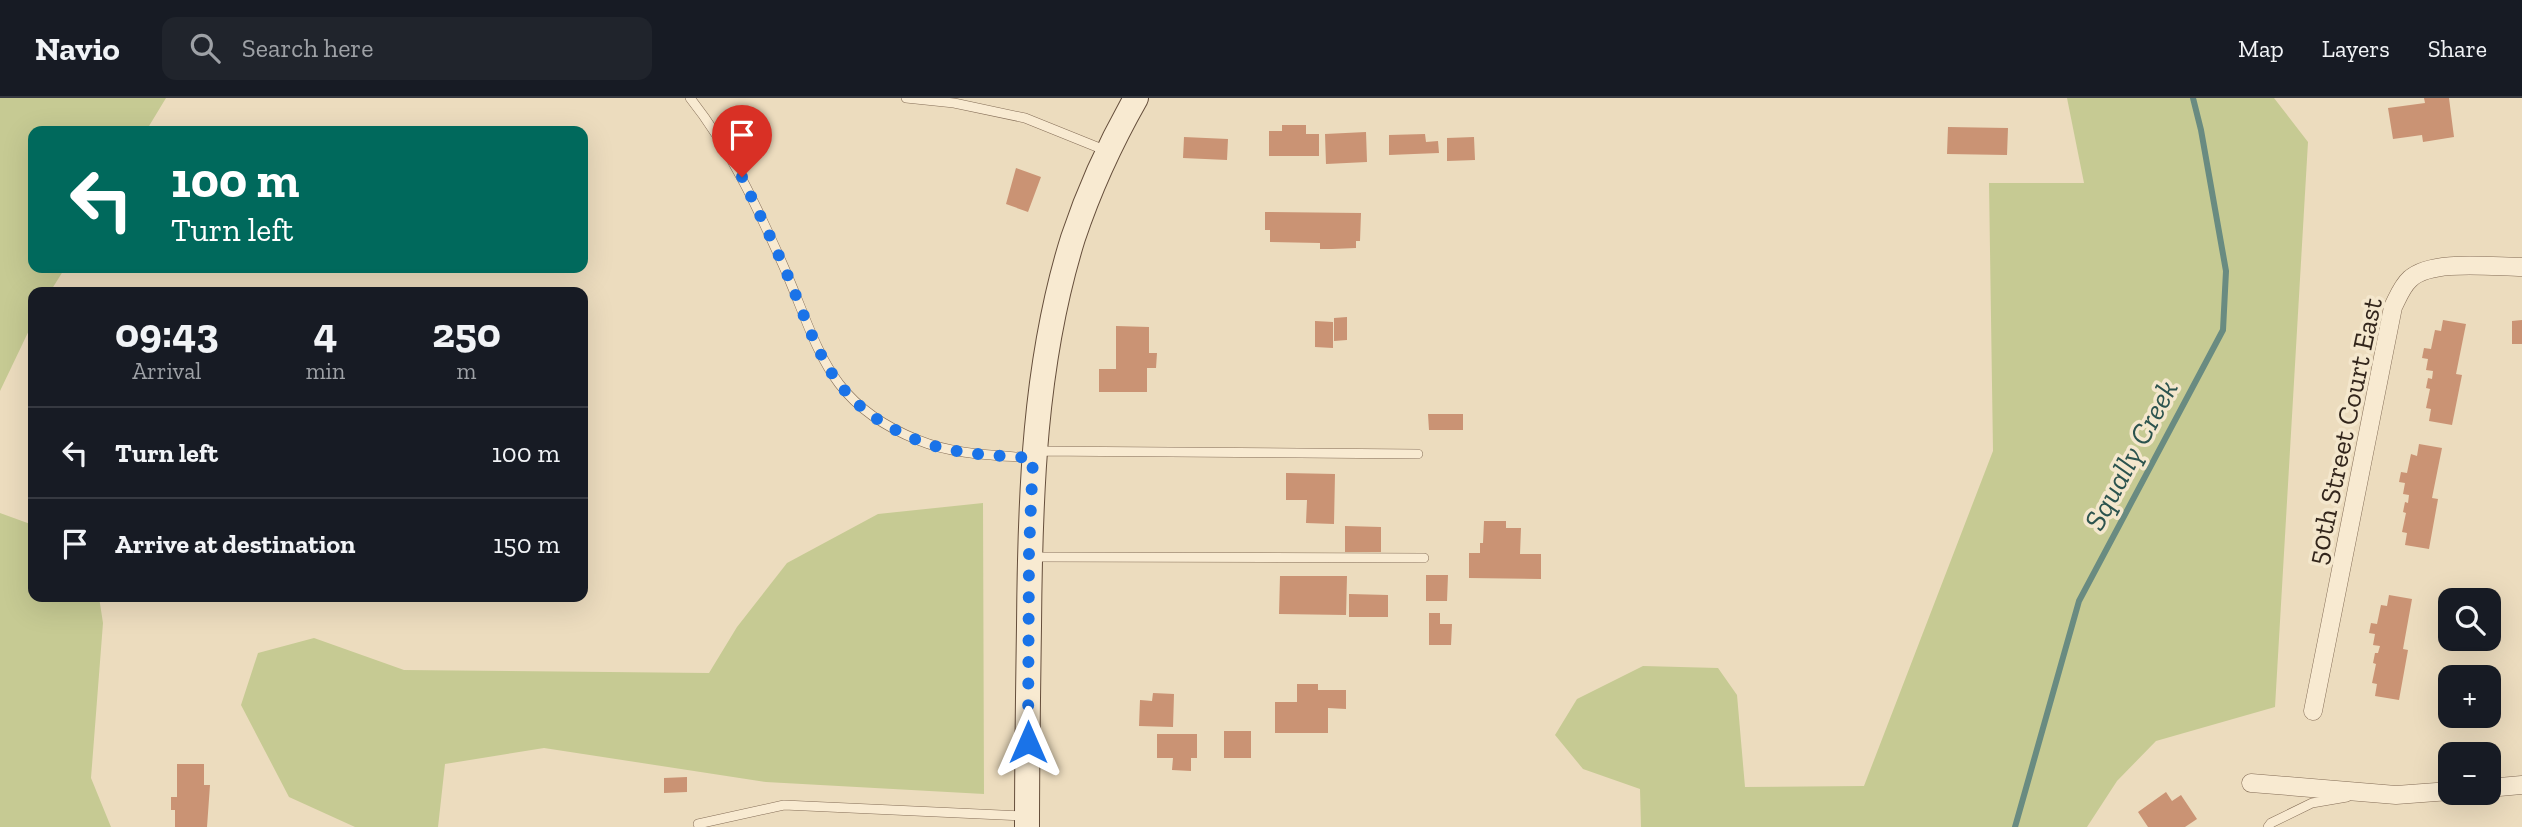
<!DOCTYPE html>
<meta charset="utf-8">
<style>
:root{--surface:#171b24;--page:#20242c;--text:#f1f3f6;--muted:#9ea1a6;--line:#363941}
body{margin:0;font-family:"Zilla Slab",serif;background:var(--page);color:var(--text);height:100vh;display:flex;flex-direction:column;font-size:26px;white-space:nowrap}
*{box-sizing:border-box;margin:0}
p{font-size:23px;color:var(--muted)}
.icon{flex:none;width:38px;height:38px;fill:none;stroke:currentColor;stroke-width:2;stroke-linecap:round;stroke-linejoin:round}
.map{position:relative;flex:1;overflow:hidden}
.sheet{position:absolute;left:28px;top:189px;width:560px;height:315px;display:flex;flex-direction:column;background:var(--surface);border-radius:14px;box-shadow:0 7px 28px #0002}
.sheet>*{flex:none}
.hud{position:absolute;left:28px;top:28px;width:560px;height:147px;border-radius:14px;box-shadow:0 7px 28px #0002;background:#00695c;color:#fff;overflow:hidden}
.controls{position:absolute;left:2438px;top:490px;display:grid;gap:14px}
.controls a{display:grid;place-items:center;width:63px;height:63px;border-radius:14px;background:var(--surface);box-shadow:0 7px 28px #0002;font-size:35px}
.pin{position:absolute;display:grid;place-items:center;width:60px;height:60px;color:#fff;margin:-72px -30px;border-radius:50% 50% 50% 0;rotate:-45deg;box-shadow:0 0 7px #0007}
.pin .icon{rotate:45deg}
.me{position:absolute;width:77px;margin:-38px;rotate:0deg;stroke-linejoin:round;filter:drop-shadow(0 0 5px #0008)}
.turn{display:flex;align-items:center;gap:24px;height:147px;padding:0 28px;font-size:32px}
.turn .icon{width:91px;height:91px;stroke-width:2.5}
.turn b{display:block;font-size:49px;line-height:60px}
.eta{display:flex;justify-content:space-evenly;align-items:center;height:119px;text-align:center}
.eta b{font-size:42px;font-weight:700;line-height:49px}
ul{padding:0;list-style:none}
li{display:flex;align-items:center;gap:21px;height:91px;padding:0 28px;border-top:2px solid var(--line)}
li div{flex:1}
li b{display:block;font-size:26px}
li em{font-style:normal}
header{display:flex;align-items:center;gap:42px;box-sizing:border-box;height:98px;padding:0 35px;background:var(--surface);border-bottom:2px solid var(--line)}
header strong{font-size:33px}
nav{display:flex;gap:38px;margin-inline-start:auto;font-size:24px}
.search{width:490px;height:63px;background:var(--page);display:flex;align-items:center;gap:18px;box-sizing:border-box;padding:0 24px;border-radius:14px;color:var(--muted);font-size:26px}
.map>svg:first-child{display:block}
</style>
<header>
<strong>Navio</strong>
<div class="search"><svg class="icon" aria-label="search" viewBox="0 0 24 24"><circle cx="10" cy="10" r="6"/><path d="M15 15l6 6"/></svg>Search here</div>
<nav><a>Map</a><a>Layers</a><a>Share</a></nav>
</header>
<div class="map">
<svg width="2522" height="729" viewBox="0 0 2522 729">
<rect width="100%" height="100%" fill="#ecdcbe"/>
<path fill="#c6ca93" d="M0,0H166L146,33H33V170H65L50,194H33V224L0,293Z
M2067,0H2274L2308,44L2275,609L2156,643L2117,683L2087,729H1641L1640,691L1583,671L1555,637L1577,601L1643,568L1718,570L1737,597L1745,689L1864,688L1993,353L1989,85H2084Z
M983,405L984,696L766,684L544,650L445,666L438,729H355L289,699L241,607L258,555L314,540L404,572L709,575L737,529L787,465L878,416Z
M0,415L33,427V499H99L103,525L91,680L111,729H0Z"/>
<g fill="none" stroke-linecap="round" stroke-linejoin="round">
<path stroke="#698b81" stroke-width="6" d="M2015,729L2079,503L2223,232L2226,173L2201,32L2193,0"/>
</g>
<path fill="#ca9374" d="M2424,0H2449L2454,39L2423,44L2422,37L2393,41L2388,10L2425,5Z
M1282,27H1306V36H1319V58H1269V33H1282Z
M1948,29L2008,30L2007,57L1947,56Z
M1366,34L1367,64L1326,66L1325,36Z
M1425,36L1426,44L1438,43L1439,55L1389,57V37Z
M1184,39L1228,41L1227,62L1183,60Z
M1474,39L1475,62L1447,63V40Z
M1016,70L1041,79L1028,114L1006,106Z
M1265,114L1361,115L1360,143H1356V150L1332,151H1320V145L1270,144V132H1265Z
M1347,219V242L1334,243V220Z
M2443,222L2466,226L2456,276L2462,277L2452,327L2429,323L2431,311L2426,310L2430,291L2426,290L2428,280L2432,281L2433,273L2426,272L2428,261L2422,260L2424,250L2431,251L2435,232L2441,233Z
M2522,222V246H2512V223Z
M1315,223L1333,224V250L1315,249Z
M1116,228L1149,229V255H1157L1156,270H1147V294H1099V271H1116Z
M1428,316H1463V332H1429Z
M2419,346L2442,350L2432,400L2438,401L2429,451L2405,447L2407,435L2402,434L2406,415L2403,414L2405,404L2408,405L2409,397L2403,396L2405,385L2399,384L2401,374L2407,375L2411,356L2417,358Z
M1286,375L1335,376L1334,426L1306,425L1307,402H1286Z
M1484,423H1506V430H1521L1520,456H1541V481L1469,480V455H1480V445H1483Z
M1345,428L1381,429V454H1345Z
M1426,477H1448L1447,503H1426Z
M1280,478H1347L1346,517L1279,516Z
M1349,496L1388,497V519H1349Z
M2389,497L2412,501L2403,551L2408,552L2399,602L2375,598L2377,586L2372,585L2376,566L2373,565L2375,555H2378L2380,548L2373,547L2375,536L2369,535L2371,525L2377,526L2381,507L2387,508Z
M1429,515H1440V526H1452L1451,547H1429Z
M1297,586H1318V592H1346V611L1328,610V635H1275V604H1297Z
M1153,595L1174,596L1173,629L1139,628L1140,602L1152,603Z
M1224,633H1251V660H1224Z
M1157,636H1197V660H1191V673L1172,672L1173,660H1157Z
M177,666H204V687H210L207,729H175V712H171V699H177Z
M687,679V694L664,695V680Z
M2166,694L2172,703L2181,697L2197,721L2185,729H2148L2138,714Z"/>
<g fill="none" stroke-linecap="round" stroke-linejoin="round">
<defs>
<path id="lane" d="M690,0C730,50 757,109 783,167C819,248 825,305 918,342C954,357 995,357 1033,360
M906,0L954,5L1025,20L1107,53
M1035,353L1418,356
M1031,459L1424,460
M698,726L784,707L1025,718
M2268,729L2271,725L2312,705L2347,699"/>
<path id="street" d="M2313,613L2393,209C2398,199 2402,188 2410,181C2431,161 2493,169 2522,169
M2251,685L2396,697L2450,693
M2488,690L2522,687"/>
<path id="secondary" d="M1027,729C1027,662 1028,595 1029,528C1030,398 1034,265 1073,140C1089,92 1111,44 1136,0"/>
</defs>
<use href="#lane" stroke="#846d57" stroke-width="10"/>
<use href="#street" stroke="#846d57" stroke-width="19"/>
<use href="#secondary" stroke="#654e3b" stroke-width="26"/>
<use href="#lane" stroke="#f8ead1" stroke-width="9"/>
<use href="#street" stroke="#f8ead1" stroke-width="18"/>
<use href="#secondary" stroke="#f8ead1" stroke-width="24"/>
</g>
<g fill="none" stroke-linecap="round" stroke-linejoin="round">
<path stroke="#1a73e8" stroke-width="12" stroke-dasharray="0 21.6" d="M742,79C756,109 771,140 785,171C819,252 828,305 917,342C953,357 995,357 1033,360L1029,453L1028,644"/>
</g>
<g text-anchor="middle" stroke-width="7" stroke-linejoin="round" paint-order="stroke">
<g font-size="28" fill="#33261c" stroke="#f4e7cd">
<text transform="translate(2344 333) rotate(-78)" y="10">50th Street Court East</text>
</g>
<g font-size="30" font-style="italic" fill="#2b534e" stroke="#f4e7cd">
<text transform="translate(2131 357) rotate(-62)" y="10">Squally Creek</text>
</g>
</g>
</svg>
<div class="controls">
<a><svg class="icon" aria-label="search" viewBox="0 0 24 24"><circle cx="10" cy="10" r="6"/><path d="M15 15l6 6"/></svg></a>
<a>+</a>
<a>−</a>
</div>
<div class="pin" style="left:742px;top:79px;background:#d93025"><svg class="icon" aria-label="arrive" viewBox="0 0 24 24"><path d="M6 21V4h12l-3 4 3 4H6"/></svg></div>
<svg class="me" style="left:1028px;top:644px" viewBox="-20 -20 40 40"><path d="M0-17L14 15 0 8-14 15z" fill="#1a73e8" stroke="#fff" stroke-width="4"/></svg>
<div class="hud">
<div class="turn"><svg class="icon" aria-label="left" viewBox="0 0 24 24"><path d="M17 20v-9H6M10 6l-5 5 5 5"/></svg><div><b>100 m</b>Turn left</div></div>
</div>
<section class="sheet">
<div class="eta">
<div><b>09:43</b><p>Arrival</p></div>
<div><b>4</b><p>min</p></div>
<div><b>250</b><p>m</p></div>
</div>
<ul>
<li><svg class="icon" aria-label="left" viewBox="0 0 24 24"><path d="M17 20v-9H6M10 6l-5 5 5 5"/></svg><div><b>Turn left</b></div><em>100 m</em></li>
<li><svg class="icon" aria-label="arrive" viewBox="0 0 24 24"><path d="M6 21V4h12l-3 4 3 4H6"/></svg><div><b>Arrive at destination</b></div><em>150 m</em></li>
</ul>
</section>
</div>
